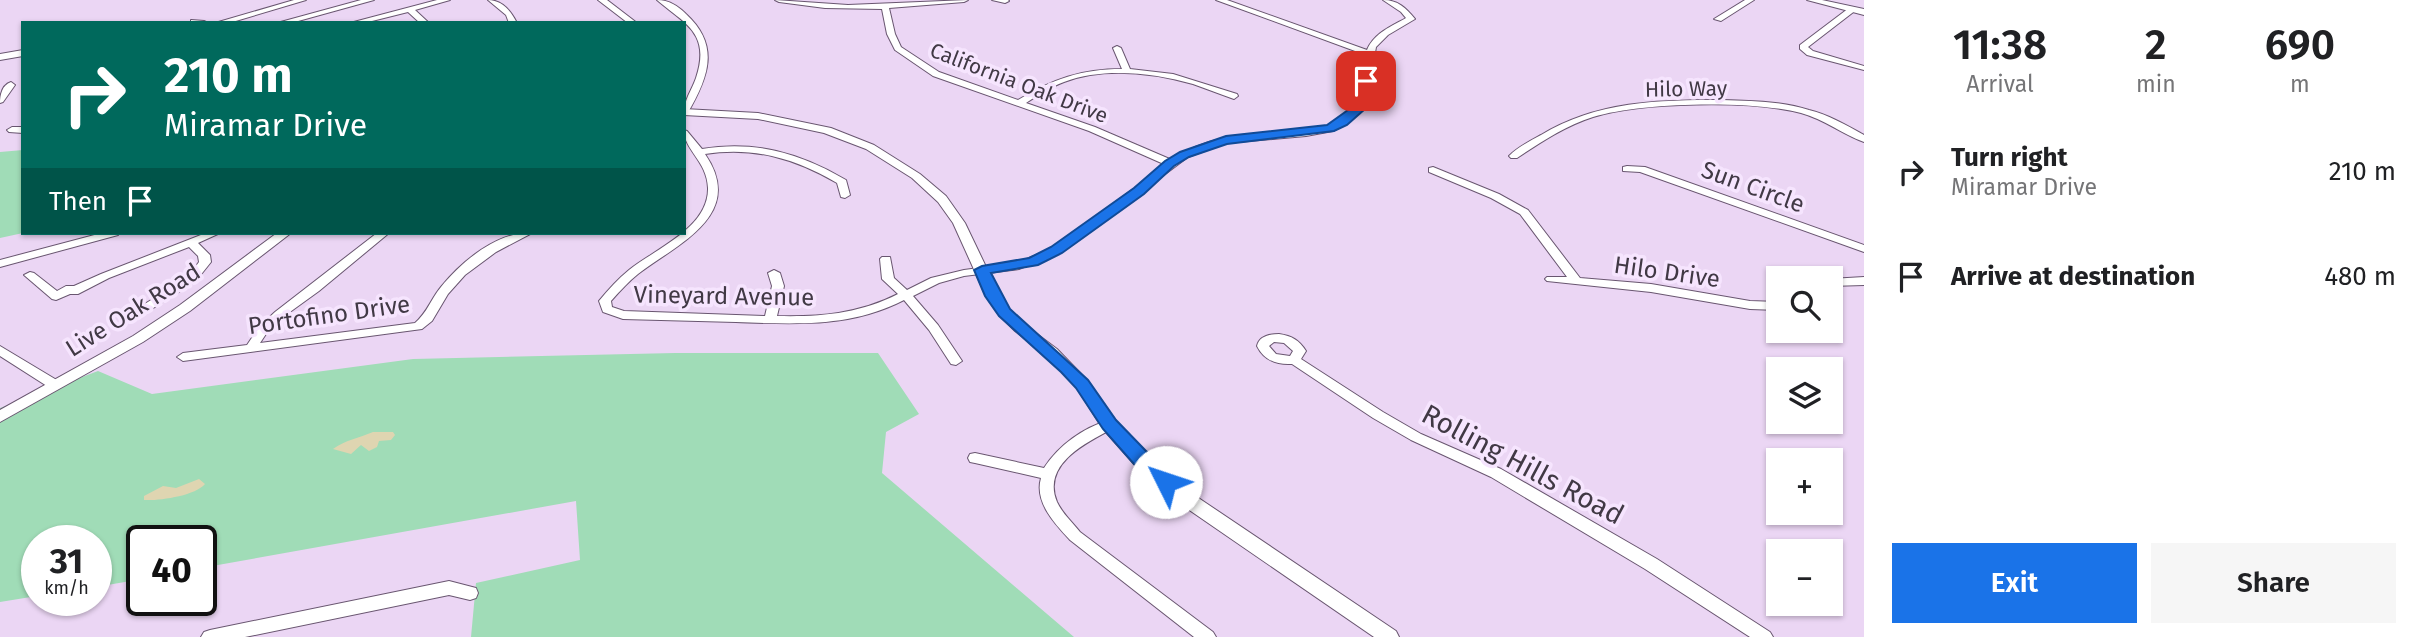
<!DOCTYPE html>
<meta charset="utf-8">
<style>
:root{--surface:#fff;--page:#f6f6f6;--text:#202124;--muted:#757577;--accent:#1a73e8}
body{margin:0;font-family:"Fira Sans",sans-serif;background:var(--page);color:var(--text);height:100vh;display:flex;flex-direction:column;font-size:26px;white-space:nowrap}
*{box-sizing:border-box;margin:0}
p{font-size:23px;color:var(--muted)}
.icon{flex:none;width:38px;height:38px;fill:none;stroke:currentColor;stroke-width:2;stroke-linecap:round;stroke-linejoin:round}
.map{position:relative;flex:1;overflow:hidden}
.panel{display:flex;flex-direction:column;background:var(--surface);width:560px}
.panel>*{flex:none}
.hud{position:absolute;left:21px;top:21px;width:665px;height:214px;border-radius:0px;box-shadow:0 2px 5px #0004;background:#00695c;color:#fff;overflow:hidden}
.tools{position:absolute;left:1766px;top:266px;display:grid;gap:14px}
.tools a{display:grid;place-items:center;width:77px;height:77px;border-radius:0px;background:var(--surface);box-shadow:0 2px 5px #0004;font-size:35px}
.speed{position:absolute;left:21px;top:525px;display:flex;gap:14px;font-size:35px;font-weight:700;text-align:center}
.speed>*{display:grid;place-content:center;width:91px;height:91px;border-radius:50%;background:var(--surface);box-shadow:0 2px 5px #0004;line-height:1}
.speed small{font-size:18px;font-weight:400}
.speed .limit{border:4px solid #111;border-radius:10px;background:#fff;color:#111}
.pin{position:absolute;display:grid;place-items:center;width:60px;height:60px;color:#fff;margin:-30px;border-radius:14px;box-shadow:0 4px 10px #0006}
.me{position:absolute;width:77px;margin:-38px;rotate:311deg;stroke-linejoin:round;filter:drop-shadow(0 0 5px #0008)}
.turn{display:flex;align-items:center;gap:24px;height:147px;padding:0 28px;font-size:32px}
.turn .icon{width:91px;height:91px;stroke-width:2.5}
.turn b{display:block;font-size:49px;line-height:60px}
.then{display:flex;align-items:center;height:66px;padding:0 28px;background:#0003;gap:14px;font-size:26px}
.eta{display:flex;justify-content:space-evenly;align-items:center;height:119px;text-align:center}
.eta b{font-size:42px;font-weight:600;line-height:49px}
.cta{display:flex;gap:14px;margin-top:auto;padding:14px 28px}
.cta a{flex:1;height:80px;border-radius:0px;background:var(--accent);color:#fff;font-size:28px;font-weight:600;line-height:80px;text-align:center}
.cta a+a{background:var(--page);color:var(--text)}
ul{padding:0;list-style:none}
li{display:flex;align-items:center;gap:21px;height:105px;padding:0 28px}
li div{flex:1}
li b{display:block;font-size:26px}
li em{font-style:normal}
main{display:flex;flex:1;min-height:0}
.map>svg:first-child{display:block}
</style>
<main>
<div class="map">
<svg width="1864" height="637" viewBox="0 0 1864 637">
<rect width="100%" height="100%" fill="#ebd6f4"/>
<path fill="#a0dcb7" d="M23,150V233L0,238V152Z
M675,353H878L919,414L886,432L882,473L1074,637H471L476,583L580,560L576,501L201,568V541H142V579L96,587V541H37V596L0,602V408L98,371L152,394L413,359Z"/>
<path fill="#dfd5b1" d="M373,432H393L395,435L391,440L379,441L377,447L369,451L361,445L351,454L333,449C345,440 359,438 373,432Z
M199,479L205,484C195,496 158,501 144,500V496L163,486L176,488Z"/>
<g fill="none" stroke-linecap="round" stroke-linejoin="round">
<defs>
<path id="minor" d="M294,0H306L229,23H215Z
M361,0H374L291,23H277Z
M437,0H450L415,10L429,23H420L408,12L364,23H350Z
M488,0C502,0 511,11 517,23H509L506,15Z
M598,0H607L637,23H628Z
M657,0C669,0 678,6 686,14C721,46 708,78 687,114L684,115C684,99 691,92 696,78C711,33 685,24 657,0Z
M775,0L848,5L968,0L964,2L889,8L895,34L901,47L939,72L1018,100C1053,79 1081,69 1122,69L1113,48L1117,46L1121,48L1130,69L1173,74L1237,94L1238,96L1234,99C1220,94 1207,89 1193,84C1153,73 1104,67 1064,82C1050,87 1038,95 1026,103L1095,127L1172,160C1216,128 1276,135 1327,127L1340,120L1357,105L1366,55L1216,0H1227L1367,50C1374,33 1392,26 1406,18L1401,12L1383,0C1398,0 1406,8 1415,19L1388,35L1376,47L1366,106L1346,124L1333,131L1306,136L1226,143L1188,157L1061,252L1019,269L964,276L939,283L913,296L938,325L962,361L956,365L951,364L929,330L904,300C850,328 795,324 736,322C698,321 661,320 623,319L603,312L599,301C608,290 618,279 629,270C655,249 709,228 708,188C707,161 684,150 684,130L687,131L702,149C754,140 800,153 846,180L850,195L845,198L841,197L837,183C796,159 754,146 705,154C747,215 677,244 638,274C628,282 619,292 611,301L612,307L624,311L765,316L772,286L768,273L774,270L780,273L784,286L777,316C819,317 859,314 898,294L882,279L880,259L882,257H890L894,278L907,290L931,278L964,270L1017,263L1053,248L1166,165L1089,131L933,76L895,50L887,34L882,9L825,8L779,2Z
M992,0H1008L1009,1L1005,3Z
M1745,0H1754L1721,21L1714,19Z
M1849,8L1856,10L1808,47L1813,51L1864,66V70L1807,55L1800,49V45Z
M191,20L204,21L208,23H191Z
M11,82L15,85L3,102L0,103C0,95 2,85 11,82Z
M1722,100C1751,101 1781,101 1809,110C1829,115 1846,125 1864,135V142C1842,134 1824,119 1801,113C1752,100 1641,102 1593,117C1565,126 1541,142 1517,158H1511L1509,156C1518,147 1530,141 1541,135C1597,101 1658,100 1722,100Z
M12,127H23V133L9,132L7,130Z
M1627,166L1645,167L1864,245V252L1640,172L1623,171V167Z
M1433,167L1499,194L1528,210L1580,278L1651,284L1750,301L1778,302V310L1750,309L1651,292L1547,281L1545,279L1547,277H1567L1520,214L1491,198L1429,172V168Z
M102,233H119L118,235L0,267V260Z
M206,233H220L198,243L210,255L211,262L195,282L134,320L128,316L130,313L187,278L199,262L198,256L189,247L109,278L78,294H70L56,300L52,299L24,275L30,272L34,273L57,291L66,286H74L101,274Z
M377,233H389L319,291L283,317L268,331L260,343L415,323C427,313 431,299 441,287C461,262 498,231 532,233L496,252L465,275L448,294L432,321L422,329L183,361L177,357L183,353L247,345L260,326L275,312Z
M1864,277V285L1830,286V279Z
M1279,334C1292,336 1299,340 1306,351L1301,359L1383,412L1421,434L1501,469L1657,559L1770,632L1773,637H1750L1645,569L1491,477L1411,440L1373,418L1292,364C1276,365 1264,360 1257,346C1259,336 1270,334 1279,334ZM1274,342L1284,343L1293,351L1290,356L1276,354L1269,346Z
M0,346L60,382L62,385L60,388H50L0,356Z
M1109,420L1114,422L1116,425L1114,428C1087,442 1041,464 1057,502C1062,513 1072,522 1080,532L1213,632L1216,637H1194L1070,540C1055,524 1034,502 1041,478L975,463L970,462L968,458L970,454L975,453L1044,468C1059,445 1083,428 1109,420Z
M449,581L476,588L478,593L476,598L470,600L449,595L245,637H201L204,632L210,630Z"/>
<path id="tertiary" d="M1807,0H1822L1864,9V15Z
M23,50V56L0,60V54Z
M684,109L758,113L831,128L874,145L920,174L946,196L965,223L1000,296L1009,309L1025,325L1057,349L1087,380L1115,421L1146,456L1194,495L1396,631L1399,637H1374L1182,505L1134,464L1103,429L1077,388L1047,355L1015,331L999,315L986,296L953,223L938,202L912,178L866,149L824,133L758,119L684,115Z
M277,233H291L190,311L143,342L0,422V410L133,336L180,305Z"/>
</defs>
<use href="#minor" stroke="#695670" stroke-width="2"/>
<use href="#tertiary" stroke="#695670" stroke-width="2"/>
<use href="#minor" fill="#fff" fill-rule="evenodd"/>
<use href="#tertiary" fill="#fff" fill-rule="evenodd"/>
</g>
<path fill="#1a73e8" stroke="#114b97" stroke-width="2" d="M1366,78L1372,81L1365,109L1347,125L1334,131L1227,144L1189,157L1174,166L1144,194L1062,253L1038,265L991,273L1010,309L1088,380L1116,420L1176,482L1173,487H1160L1134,464L1103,429L1076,388L1061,372L999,316L985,296L974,270L982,266L1029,258L1051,247L1134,188L1165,161L1180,152L1226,136L1327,125L1355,105L1361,81Z"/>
<g text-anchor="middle" stroke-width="7" stroke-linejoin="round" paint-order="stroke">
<g font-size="21" fill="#413945" stroke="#f6e5fe">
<text transform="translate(1019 83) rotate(21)" y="7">California Oak Drive</text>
<text transform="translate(1686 89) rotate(-1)" y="7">Hilo Way</text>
</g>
<g font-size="24" fill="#413945" stroke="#f6e5fe">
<text transform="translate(1753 187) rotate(20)" y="8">Sun Circle</text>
<text transform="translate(1667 272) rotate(8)" y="8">Hilo Drive</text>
<text transform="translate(724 296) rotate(1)" y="8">Vineyard Avenue</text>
<text transform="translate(133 310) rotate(-32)" y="8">Live Oak Road</text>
<text transform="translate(329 315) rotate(-8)" y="8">Portofino Drive</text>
</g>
<g font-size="28" fill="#413945" stroke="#f6e5fe">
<text transform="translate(1523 464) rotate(28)" y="10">Rolling Hills Road</text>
</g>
</g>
</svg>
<div class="tools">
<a><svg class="icon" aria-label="search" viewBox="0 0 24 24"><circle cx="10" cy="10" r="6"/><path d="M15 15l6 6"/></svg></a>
<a><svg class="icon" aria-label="layers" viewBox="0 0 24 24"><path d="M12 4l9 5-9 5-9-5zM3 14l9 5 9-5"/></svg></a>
<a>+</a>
<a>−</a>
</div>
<div class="speed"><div>31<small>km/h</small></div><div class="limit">40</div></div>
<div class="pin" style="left:1366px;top:81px;background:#d93025"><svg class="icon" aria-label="arrive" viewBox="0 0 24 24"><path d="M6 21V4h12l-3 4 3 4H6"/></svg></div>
<svg class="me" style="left:1166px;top:482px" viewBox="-20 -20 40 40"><circle r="19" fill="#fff"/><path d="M0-13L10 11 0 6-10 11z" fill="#1a73e8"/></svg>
<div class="hud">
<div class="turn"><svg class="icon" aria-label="right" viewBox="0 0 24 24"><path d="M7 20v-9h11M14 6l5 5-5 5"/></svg><div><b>210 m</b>Miramar Drive</div></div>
<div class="then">Then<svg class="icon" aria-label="arrive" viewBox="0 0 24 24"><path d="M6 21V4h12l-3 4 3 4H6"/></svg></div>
</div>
</div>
<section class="panel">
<div class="eta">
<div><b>11:38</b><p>Arrival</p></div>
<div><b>2</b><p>min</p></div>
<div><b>690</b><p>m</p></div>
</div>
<ul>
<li><svg class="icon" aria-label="right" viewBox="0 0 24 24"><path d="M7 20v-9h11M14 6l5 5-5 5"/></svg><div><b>Turn right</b><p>Miramar Drive</p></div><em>210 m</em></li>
<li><svg class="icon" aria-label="arrive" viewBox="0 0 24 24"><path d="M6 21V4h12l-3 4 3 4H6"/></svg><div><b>Arrive at destination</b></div><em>480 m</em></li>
</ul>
<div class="cta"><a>Exit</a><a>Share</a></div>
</section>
</main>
